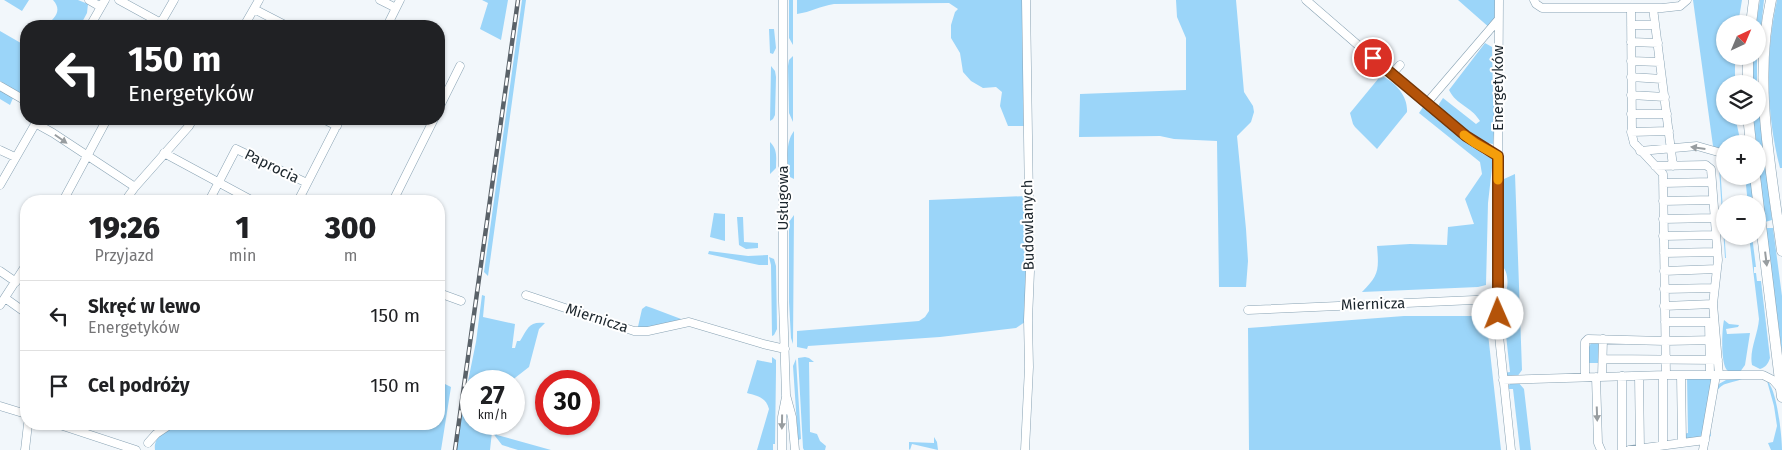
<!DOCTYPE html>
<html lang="pl">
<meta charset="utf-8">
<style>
:root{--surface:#fff;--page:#f2f2f2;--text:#202124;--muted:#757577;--line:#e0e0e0}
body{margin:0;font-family:"Fira Sans",sans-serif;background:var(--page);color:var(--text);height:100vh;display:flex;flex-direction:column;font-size:19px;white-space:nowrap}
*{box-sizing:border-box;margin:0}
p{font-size:16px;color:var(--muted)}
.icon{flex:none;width:28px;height:28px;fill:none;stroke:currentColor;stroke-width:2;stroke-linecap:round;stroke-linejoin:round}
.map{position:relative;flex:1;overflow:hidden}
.details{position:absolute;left:20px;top:195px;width:425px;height:235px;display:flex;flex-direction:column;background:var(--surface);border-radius:20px;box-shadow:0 1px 4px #0004}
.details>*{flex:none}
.banner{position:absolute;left:20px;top:20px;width:425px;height:105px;border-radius:20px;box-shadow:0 1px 4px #0004;background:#202124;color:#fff;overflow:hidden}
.needle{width:32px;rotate:44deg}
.buttons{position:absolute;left:1716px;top:15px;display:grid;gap:10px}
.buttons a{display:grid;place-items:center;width:50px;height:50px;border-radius:50%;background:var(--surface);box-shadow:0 1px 4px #0004;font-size:25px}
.speed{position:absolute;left:460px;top:370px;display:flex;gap:10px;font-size:25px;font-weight:700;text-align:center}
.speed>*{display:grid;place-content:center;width:65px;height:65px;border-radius:50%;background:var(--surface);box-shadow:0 1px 4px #0004;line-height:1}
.speed small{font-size:12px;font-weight:400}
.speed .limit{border:8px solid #d22;background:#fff;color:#111}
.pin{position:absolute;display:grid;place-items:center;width:42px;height:42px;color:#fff;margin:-21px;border:2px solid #fff;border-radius:50%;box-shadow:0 1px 5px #0007}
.me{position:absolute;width:55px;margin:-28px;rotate:359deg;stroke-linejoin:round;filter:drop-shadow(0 0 4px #0008)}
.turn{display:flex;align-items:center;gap:18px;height:105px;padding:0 25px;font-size:22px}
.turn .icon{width:65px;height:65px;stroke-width:2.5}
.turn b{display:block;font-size:35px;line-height:42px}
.eta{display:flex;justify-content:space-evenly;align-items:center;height:85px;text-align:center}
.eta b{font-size:30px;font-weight:800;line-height:35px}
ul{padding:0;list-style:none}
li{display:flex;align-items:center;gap:15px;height:70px;padding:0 25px;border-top:1px solid var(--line)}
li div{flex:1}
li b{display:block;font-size:19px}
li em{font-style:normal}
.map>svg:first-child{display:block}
</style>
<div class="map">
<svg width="1782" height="450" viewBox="0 0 1782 450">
<rect width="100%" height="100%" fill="#f2f7fb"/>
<path fill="#9bd5f9" d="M4,0H29L22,11Z
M53,0H78L88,4L87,13L80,26H46C54,18 63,11 53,0Z
M482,0H508L501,40L480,29L488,3Z
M522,0H526L488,276L484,272Z
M789,0H793V45L789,38Z
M797,0H1026L1027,126H1008L1000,106L1002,92L996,87L983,88L971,81L963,72L960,53L951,38V25L955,12L958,9L949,3L834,4C820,6 811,12 797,14Z
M1176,0H1236L1244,92L1253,106L1254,112L1251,122L1237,136L1246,229L1248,261L1246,287H1219L1217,141L1174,139L1160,136L1079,137L1080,94L1186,90V38L1177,17Z
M1458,0H1499L1498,20L1491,29Z
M1693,0H1742L1738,24H1725V56H1735V84H1725V116H1735L1741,144H1725V150L1718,151L1713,146Z
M1760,0H1764L1758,56V24H1756Z
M1777,0H1782V168H1780C1766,114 1765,55 1777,0Z
M769,29H774L776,48L773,54L770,53Z
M0,31L26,46V97L0,81Z
M1485,43L1492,47L1493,96L1496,111L1493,144C1473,141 1455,121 1438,110L1439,104L1443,98L1476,124L1480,121C1470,105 1457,106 1449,90Z
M793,56V122L789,113L788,66L789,60Z
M1753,56H1757V84H1752Z
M771,66L775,71L776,77L775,115L773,119L770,121Z
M1384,77C1397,84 1408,97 1407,112L1377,149L1355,127L1353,124L1350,113L1378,79Z
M0,90L13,98L10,105L0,99Z
M1758,98L1772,220L1765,222L1753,116H1758Z
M1423,107L1483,154L1493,159L1488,203L1486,285L1478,287L1362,292C1379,275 1379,270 1377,246L1410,244L1447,245L1448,227L1474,224L1465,199L1482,174L1480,162L1419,113Z
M794,131V179L790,177C787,164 785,142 794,131Z
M770,142C778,150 776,158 776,168L770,174Z
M1720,164L1726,258H1725L1719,168Z
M1515,174L1522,370L1517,377H1508L1504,373L1510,372L1506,335H1503L1500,303C1509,293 1511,273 1500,263L1497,178L1504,179Z
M1745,176H1752L1756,204H1748Z
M1027,196L1028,320L1016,328L940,337L808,346L807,349L797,347V331L919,321L925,317L929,311V200Z
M714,213L725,214V241L710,237Z
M794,215L793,344L791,338L789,302V222Z
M737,217H743L744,242L758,243V248L746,249L739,245Z
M1766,228H1773L1782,296V353Z
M1749,236H1752L1756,267H1754V273H1756L1757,281H1761L1770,358C1768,364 1766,367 1760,369L1752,365C1749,351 1758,334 1759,319Z
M709,251L748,256L768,255V265H759L708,254Z
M769,257L774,259L776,266L777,329L774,335L772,336L771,265Z
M482,295L485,296L483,317L515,324L512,348H515L517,341H520C528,328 529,321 545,323L539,329L529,367L511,381H471V424H498L497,435L551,450H518L502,445L492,432L490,450H454L476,342Z
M646,306L652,308L689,322L637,331L642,309Z
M1404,316H1474L1487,325L1501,450H1249L1248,328Z
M1724,320L1729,324L1739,325L1738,327L1726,329L1727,334L1750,333L1745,365L1740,372C1736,372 1731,373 1728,371C1720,366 1722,329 1724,320Z
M1591,343H1599L1600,363H1589V347Z
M772,357L776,360V371L775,444H773V450H757L769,409C766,397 757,396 747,393L757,360L772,363Z
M805,357L809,358L814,362H809L810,432L817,434L820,441L826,446L825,450H804L803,448L798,358Z
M796,359L801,439L798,440L793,366Z
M1687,375H1716L1717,385L1726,380L1742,379C1731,384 1722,381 1716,393L1710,430L1711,436L1705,440L1682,443V434L1688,433Z
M439,381L451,387L441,450H155C153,436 167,431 177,424H439Z
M1767,381C1777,389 1782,436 1782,450H1771L1768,443L1773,442L1777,426L1774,406Z
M1518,382L1524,389L1531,450H1520L1513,389H1506L1510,384Z
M934,437L937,442L938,450L912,444L910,450L909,449V442L934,443Z"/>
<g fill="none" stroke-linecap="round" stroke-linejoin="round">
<defs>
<path id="minor" d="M89,0L101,7
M119,0L161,23
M380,0L396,8
M783,0V301L786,395L792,417L795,450
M1306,0L1426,104L1475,143L1497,156
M1499,0L1497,299L1499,336L1511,450
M1534,0L1536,4L1542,8H1662L1680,6L1687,0
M1653,8L1673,166
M254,9L287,26
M1631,9L1632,135L1634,143L1663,174L1666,375
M1631,25H1655
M90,26L105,0
M159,26L174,0
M244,26L259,0
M387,26L400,0
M1631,42L1658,43
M1631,61L1660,62
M1392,74L1400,65
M1631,77L1662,79
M0,86L26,101
M1631,95L1665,97
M1426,104L1498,20
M439,108L460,66
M1631,114H1667
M323,119L337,126
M35,123L53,133L135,187
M1631,132L1669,131
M0,150L15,157
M1640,151L1697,146L1725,154
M164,153L253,201
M1655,166L1706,165L1711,169L1718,260L1713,304L1719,375
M1663,183L1712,182
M0,185L38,119
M63,201L107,119
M125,201L135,187L189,126L193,119
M209,201L236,149L307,183
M298,201L340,119
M393,201L434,119
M1663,201L1713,200
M1663,219L1714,218
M1663,236L1716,235
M1664,253L1717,252
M0,271L16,282
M1664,271L1717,269
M1664,289L1714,288
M439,293L461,301
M526,295L634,331H648L689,322L763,344L785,349
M5,298L26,313
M0,305L26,265
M1664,306L1713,304
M1248,310L1497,299
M1665,322H1713
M1709,322L1710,375
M1603,359L1718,360
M1663,375V445
M1681,375L1682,443
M1622,376V450
M1639,376L1640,449
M1585,377V342L1588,339L1665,341L1716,340
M1596,377L1598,443L1601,450
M1602,377L1603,339
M1503,380L1666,375H1763L1773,380L1781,389
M0,406L26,414
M57,424L136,450
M148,443L156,434L171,424
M25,450L28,424
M782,450V417L786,397
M1025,450L1029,367L1028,320L1030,271L1026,0
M1629,450L1705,440
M1703,450L1716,375"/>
<path id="major" d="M1771,0C1753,83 1771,169 1782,251
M1751,24L1754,0
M1748,56V84
M1748,116L1751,144
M1755,176L1782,397"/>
</defs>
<use href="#minor" stroke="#88a2b3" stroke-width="9"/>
<use href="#major" stroke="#88a2b3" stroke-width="11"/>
<use href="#minor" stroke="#fff" stroke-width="8"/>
<use href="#major" stroke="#fff" stroke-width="10"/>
<defs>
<path id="rail" d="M455,450L518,0"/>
</defs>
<use href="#rail" stroke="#5a6269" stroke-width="4.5"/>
<use href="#rail" stroke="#fff" stroke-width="2.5" stroke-dasharray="8" stroke-linecap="butt"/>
</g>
<defs><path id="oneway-solid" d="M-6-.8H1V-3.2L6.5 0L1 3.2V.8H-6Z" transform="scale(1.25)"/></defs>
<g fill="#989da0">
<use href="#oneway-solid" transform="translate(61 139) rotate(35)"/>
<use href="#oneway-solid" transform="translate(1698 148) rotate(-172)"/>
<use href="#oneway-solid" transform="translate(1766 259) rotate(83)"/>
<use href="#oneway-solid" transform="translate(1597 414) rotate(88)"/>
<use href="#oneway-solid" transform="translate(782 422) rotate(91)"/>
</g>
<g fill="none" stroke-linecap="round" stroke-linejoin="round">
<defs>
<path id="route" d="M1373,58L1466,136L1498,156V314"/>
</defs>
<use href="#route" stroke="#753606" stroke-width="12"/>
<use href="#route" stroke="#b45309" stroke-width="9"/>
<path stroke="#f59e0b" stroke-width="9" d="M1464,135L1475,143L1498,156V180"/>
</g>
<g text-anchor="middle" stroke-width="4" stroke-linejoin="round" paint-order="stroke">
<g font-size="15" fill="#1b252c" stroke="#fff">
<text transform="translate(1498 88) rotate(-90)" y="5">Energetyków</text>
<text transform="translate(272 166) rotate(26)" y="5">Paprocia</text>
<text transform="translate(783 198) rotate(-90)" y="5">Usługowa</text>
<text transform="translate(1028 225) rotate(-91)" y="5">Budowlanych</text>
<text transform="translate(1373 304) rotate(-2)" y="5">Miernicza</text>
<text transform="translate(597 318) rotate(18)" y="5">Miernicza</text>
</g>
</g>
</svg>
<div class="buttons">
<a><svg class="needle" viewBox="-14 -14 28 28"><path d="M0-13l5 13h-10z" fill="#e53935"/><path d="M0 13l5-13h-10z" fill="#757577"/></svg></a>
<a><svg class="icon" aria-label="layers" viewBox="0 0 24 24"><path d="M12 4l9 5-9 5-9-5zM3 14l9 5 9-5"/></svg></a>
<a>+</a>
<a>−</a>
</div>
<div class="speed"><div>27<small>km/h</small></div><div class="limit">30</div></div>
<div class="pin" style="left:1373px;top:58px;background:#d93025"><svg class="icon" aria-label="arrive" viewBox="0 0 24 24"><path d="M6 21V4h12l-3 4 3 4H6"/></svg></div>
<svg class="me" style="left:1498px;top:314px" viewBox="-20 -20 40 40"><circle r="19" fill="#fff"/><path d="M0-13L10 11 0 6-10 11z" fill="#b45309"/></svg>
<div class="banner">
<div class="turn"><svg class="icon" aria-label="left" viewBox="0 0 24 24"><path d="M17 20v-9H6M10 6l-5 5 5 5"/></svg><div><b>150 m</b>Energetyków</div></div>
</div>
<section class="details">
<div class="eta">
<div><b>19:26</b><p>Przyjazd</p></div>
<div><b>1</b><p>min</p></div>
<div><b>300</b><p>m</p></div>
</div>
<ul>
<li><svg class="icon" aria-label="left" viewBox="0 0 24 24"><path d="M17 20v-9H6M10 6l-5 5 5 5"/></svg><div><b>Skręć w lewo</b><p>Energetyków</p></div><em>150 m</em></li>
<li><svg class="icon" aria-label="arrive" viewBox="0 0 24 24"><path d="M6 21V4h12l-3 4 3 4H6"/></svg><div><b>Cel podróży</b></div><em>150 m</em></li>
</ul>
</section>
</div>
